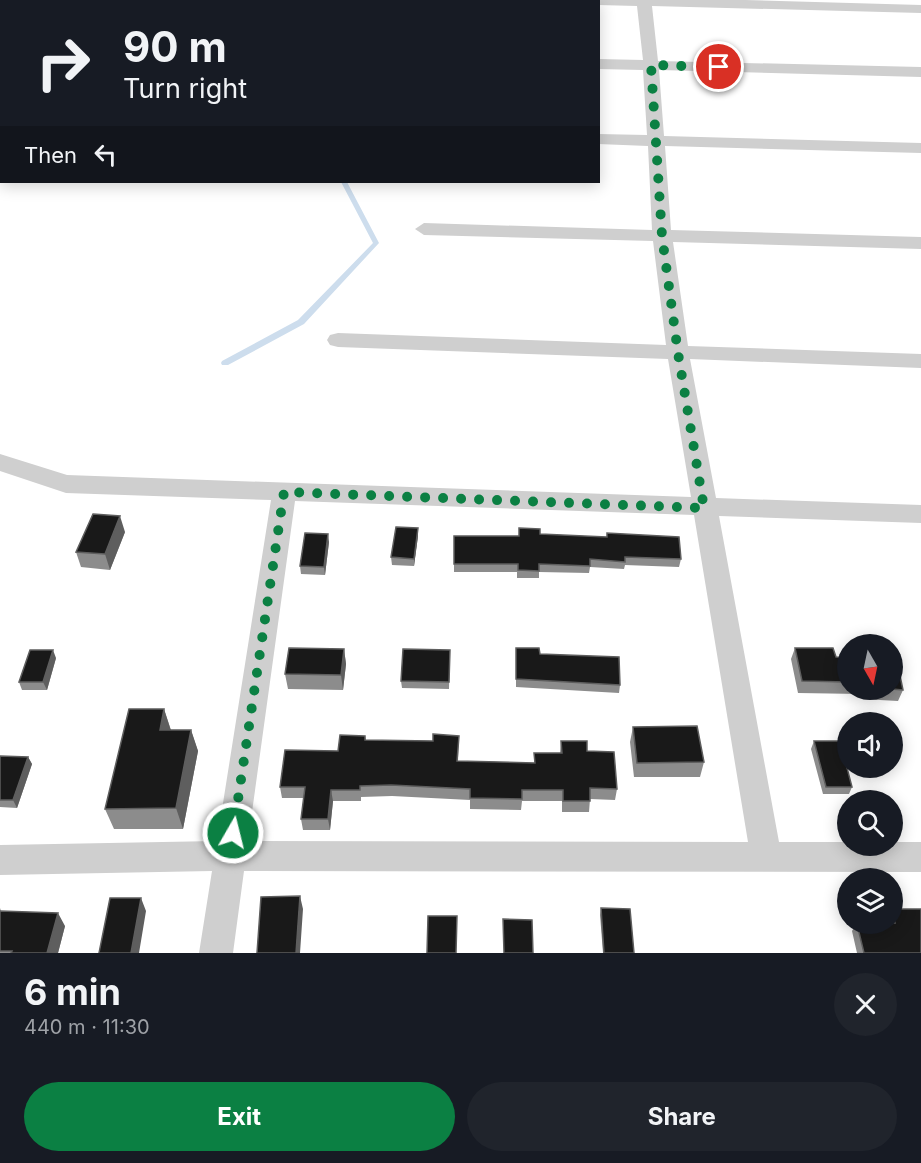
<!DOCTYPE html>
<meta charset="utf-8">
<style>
:root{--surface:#171b24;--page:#20242c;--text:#f1f3f6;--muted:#9ea1a6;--accent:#0b8043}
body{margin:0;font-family:Inter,sans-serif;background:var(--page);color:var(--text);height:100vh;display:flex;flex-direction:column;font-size:22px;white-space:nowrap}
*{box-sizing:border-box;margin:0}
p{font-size:20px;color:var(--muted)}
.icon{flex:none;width:33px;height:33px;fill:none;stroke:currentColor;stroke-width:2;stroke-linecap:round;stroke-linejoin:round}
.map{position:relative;height:953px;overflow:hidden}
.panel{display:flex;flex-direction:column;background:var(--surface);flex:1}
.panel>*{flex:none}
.hud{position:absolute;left:0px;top:0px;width:600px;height:183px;box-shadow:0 3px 15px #0003;background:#171b24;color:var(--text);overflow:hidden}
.needle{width:39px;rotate:171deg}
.controls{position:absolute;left:837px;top:634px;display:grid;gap:12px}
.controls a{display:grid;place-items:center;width:66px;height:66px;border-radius:50%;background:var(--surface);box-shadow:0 3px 15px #0003;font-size:30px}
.pin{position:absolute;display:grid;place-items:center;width:51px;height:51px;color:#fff;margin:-26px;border:3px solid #fff;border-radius:50%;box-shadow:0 2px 6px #0007}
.me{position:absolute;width:66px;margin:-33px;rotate:8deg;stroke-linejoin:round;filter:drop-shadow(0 0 4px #0008)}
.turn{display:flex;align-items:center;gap:21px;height:126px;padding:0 24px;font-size:27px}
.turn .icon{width:78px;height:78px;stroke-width:2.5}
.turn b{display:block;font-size:42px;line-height:51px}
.then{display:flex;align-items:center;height:57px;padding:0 24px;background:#0003;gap:12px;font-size:22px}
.round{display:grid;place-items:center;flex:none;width:63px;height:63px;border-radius:32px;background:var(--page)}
.head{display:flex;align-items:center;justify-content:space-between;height:102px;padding:0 24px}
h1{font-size:36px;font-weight:700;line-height:45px}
.cta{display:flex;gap:12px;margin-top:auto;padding:12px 24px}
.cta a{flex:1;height:69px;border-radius:36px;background:var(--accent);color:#fff;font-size:24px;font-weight:700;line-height:69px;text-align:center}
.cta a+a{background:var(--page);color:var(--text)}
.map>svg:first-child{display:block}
</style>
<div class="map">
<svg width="921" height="953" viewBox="0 0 921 953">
<rect width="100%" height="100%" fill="#fff"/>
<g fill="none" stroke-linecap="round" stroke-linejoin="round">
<path fill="#cddded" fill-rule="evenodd" d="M404,0H408V2H403Z
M341,182H347L379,243L304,324L228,365H222L221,363L222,361L298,320L373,243Z"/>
<path fill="#cfcfcf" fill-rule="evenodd" d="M576,0H745L921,5V13L652,6L658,61L921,67V77L659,70L664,136L921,143V153L665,146L671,230L921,237V249L673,242L688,346L921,354V368L690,359L716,498L921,505V523L719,516L779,842H848V846H892V842H921V872L244,871L233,953H199L212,871L0,875V845L217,841L271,500L66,493L0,471V454L67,475L691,497L668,359L338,347L330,345L327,340L330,335L338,333L666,345L653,241L424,235L415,229L424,223L652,230L648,146L598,144V134L647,135L643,70L598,69V59L643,60L637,6L598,5V2ZM295,501L694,515L748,842L248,841Z"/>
</g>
<path fill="#8c8c8c" d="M418,528V536L414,566L392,565L391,557Z
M125,532L110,570L81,567L76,552Z
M540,534L681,559L679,567L625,565L624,569L590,567L589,573L539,572V578H517V572H454V536H518Z
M329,542L325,575L301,574L300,566Z
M516,648L540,654L620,685L619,693L516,687Z
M795,648L836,657L848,658V690H892V661L903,690L898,701L862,699L861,694L798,693L791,659Z
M344,649L346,664L343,690L288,689L285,674Z
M450,650L449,689L402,688L401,681Z
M56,658L47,690H22L19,682Z
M164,709L171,730H191L198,751L183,829H114L105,809Z
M633,727L704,762L700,777H634L630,742Z
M365,736L366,740L433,741L459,736L458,761L534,763V753H560L561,741L587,751L617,789L615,800L590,799L589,812H562V801H522L521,810L470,809V800L392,796L361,797V801H333L330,830H303L301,819L304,798H282L280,787L338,751Z
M814,741L852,787L849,794H823L811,749Z
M0,756L28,757L32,764L17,808L0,807Z
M0,908L1,911L65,926L58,953H0Z
M601,908L634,953H603L600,915Z
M892,909L921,953H857L852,931L856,924H892Z"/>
<path fill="#5e5e5e" d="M120,516L125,532L110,570L105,554Z
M418,528V536L414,566V559Z
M328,534L329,542L325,575L324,567Z
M344,649L346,664L343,690L341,675Z
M53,650L56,658L47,690L43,682Z
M164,709L171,731L160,730Z
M191,730L198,751L183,829L176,808Z
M28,757L32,764L17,808L13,800Z
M331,790L333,801L330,830L328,819Z
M300,896L303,909L300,953H296Z
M141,898L146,911L139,953H131Z
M58,913L65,926L58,953H47Z"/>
<path fill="#191919" stroke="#5e5e5e" stroke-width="1.5" d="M171,0H238V2H171Z
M93,514L120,516L105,554L76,552Z
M396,527L418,528L414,559L391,557Z
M519,528L540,529V534L607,537V533L679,537L681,559L625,557V562L590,559V566L539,564V571L518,570V564H454V536H519Z
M305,533L328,534L324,567L300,566Z
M289,648L344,649L341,675L285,674Z
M516,648H539L540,654L619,657L620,685L516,679Z
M795,648H833L836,657L848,658V682L802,681Z
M403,649L450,650L449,682L401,681Z
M30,650H53L43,682H19Z
M892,661H897L903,690L892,689Z
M129,709H164L160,730H191L176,808L105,809Z
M697,726L704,762L637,763L633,727Z
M433,734L459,736L457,761L535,763L534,753H562L561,741H587V751L614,752L617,789L590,788V801H563V790H522V799L470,798V789L391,785L360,786V790H331L328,819H301L305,787H280L285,750L338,751L340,735L365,736V740L433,741Z
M814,741H840L852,787H826Z
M0,756L28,757L13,800H0Z
M300,896L296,953H257L261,897Z
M110,898H141L131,953H99Z
M601,908L630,909L634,953H604Z
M892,909H921V953H864L857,924H892V923H895L892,913Z
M0,911L58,913L47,953H11L12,951H0Z
M428,916H457L456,953H427Z
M503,919L532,920L533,953H504Z"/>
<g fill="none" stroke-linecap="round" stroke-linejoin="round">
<path stroke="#0b8043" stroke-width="10" stroke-dasharray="0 18" d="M233,833L284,492L704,508L678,353L662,236L651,65L719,67"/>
</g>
</svg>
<div class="controls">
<a><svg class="needle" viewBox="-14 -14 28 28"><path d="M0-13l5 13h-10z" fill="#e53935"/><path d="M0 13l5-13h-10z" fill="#9ea1a6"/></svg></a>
<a><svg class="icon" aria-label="sound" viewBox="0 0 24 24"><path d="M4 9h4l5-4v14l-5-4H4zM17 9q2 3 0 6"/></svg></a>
<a><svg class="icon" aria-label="search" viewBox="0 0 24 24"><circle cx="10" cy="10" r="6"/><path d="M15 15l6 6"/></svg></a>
<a><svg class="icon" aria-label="layers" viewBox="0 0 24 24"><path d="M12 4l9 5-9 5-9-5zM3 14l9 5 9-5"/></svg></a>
</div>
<div class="pin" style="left:719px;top:67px;background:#d93025"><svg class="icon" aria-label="arrive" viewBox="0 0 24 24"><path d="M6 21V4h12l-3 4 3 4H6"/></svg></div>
<svg class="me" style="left:233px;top:833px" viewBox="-20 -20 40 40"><circle r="17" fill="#0b8043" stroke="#fff" stroke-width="3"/><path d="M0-11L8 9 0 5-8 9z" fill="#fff"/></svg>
<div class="hud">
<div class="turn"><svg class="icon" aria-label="right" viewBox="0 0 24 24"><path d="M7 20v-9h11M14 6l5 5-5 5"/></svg><div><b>90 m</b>Turn right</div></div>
<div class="then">Then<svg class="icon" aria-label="left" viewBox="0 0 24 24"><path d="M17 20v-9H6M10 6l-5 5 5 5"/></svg></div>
</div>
</div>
<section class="panel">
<div class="head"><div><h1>6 min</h1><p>440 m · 11:30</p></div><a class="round"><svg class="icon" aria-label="close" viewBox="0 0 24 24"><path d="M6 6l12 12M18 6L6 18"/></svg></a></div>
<div class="cta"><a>Exit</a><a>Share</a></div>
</section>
